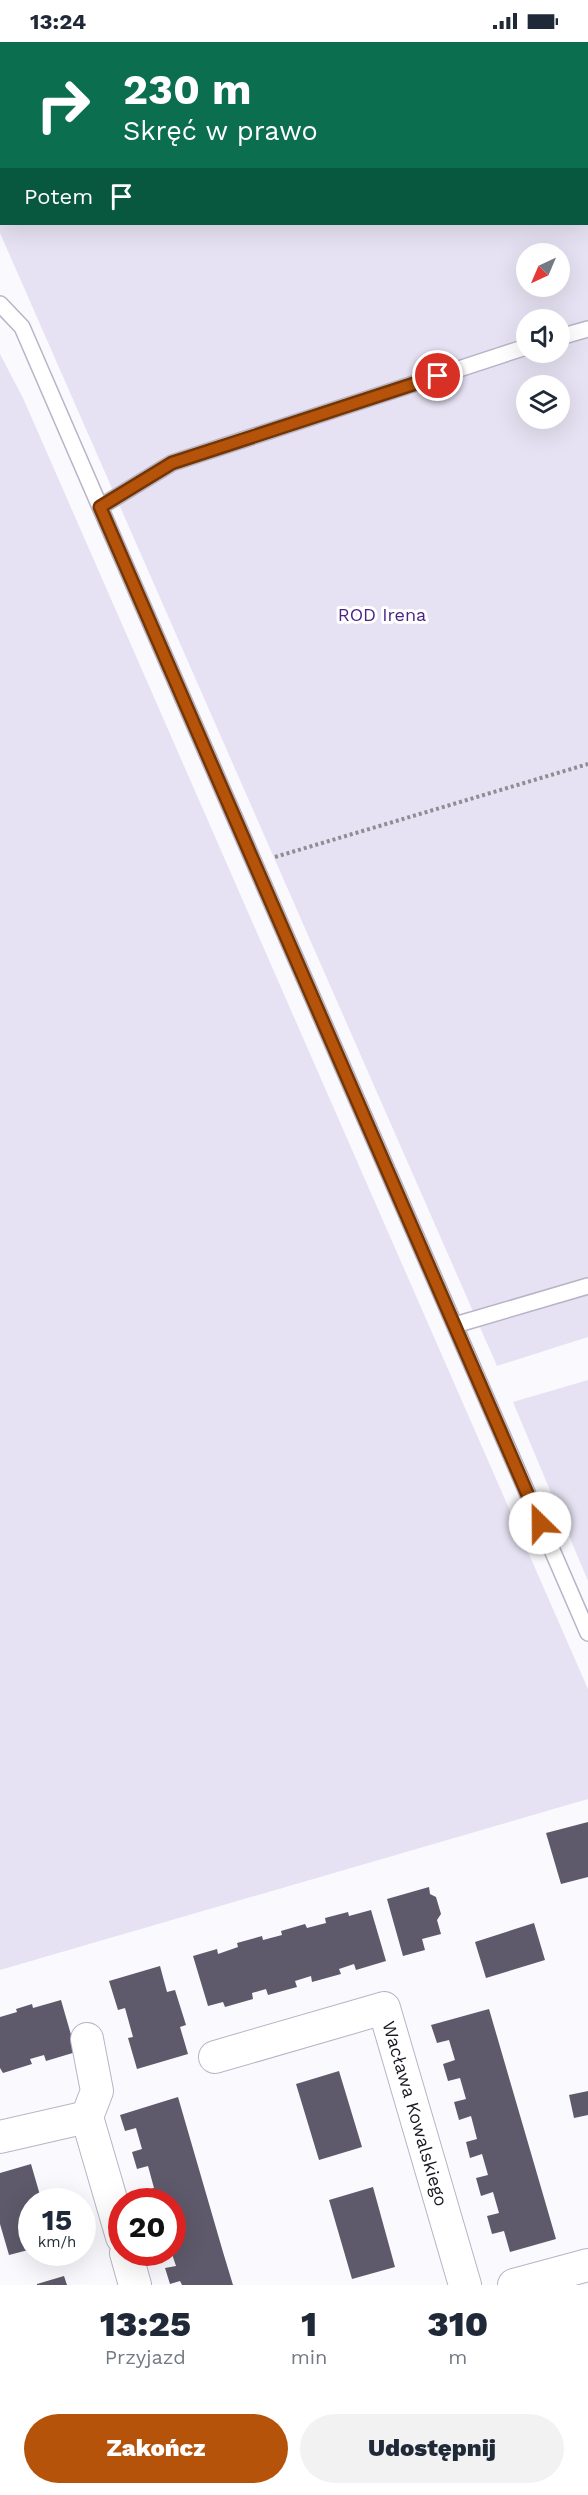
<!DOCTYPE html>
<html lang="pl">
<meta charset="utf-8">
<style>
:root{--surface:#fff;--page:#f2f2f3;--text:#1f2937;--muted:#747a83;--accent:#b45309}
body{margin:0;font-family:"Work Sans",sans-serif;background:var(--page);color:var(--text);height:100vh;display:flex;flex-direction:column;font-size:22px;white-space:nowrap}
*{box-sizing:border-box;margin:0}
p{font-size:20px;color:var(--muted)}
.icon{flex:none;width:33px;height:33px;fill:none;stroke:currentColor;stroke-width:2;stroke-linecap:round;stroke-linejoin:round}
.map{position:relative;height:2243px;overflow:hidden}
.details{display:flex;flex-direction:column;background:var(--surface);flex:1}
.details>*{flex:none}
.banner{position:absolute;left:0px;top:0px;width:588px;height:183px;box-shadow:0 6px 24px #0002;background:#0b6e4f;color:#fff;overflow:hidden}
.needle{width:39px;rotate:224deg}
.controls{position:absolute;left:516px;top:201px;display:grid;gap:12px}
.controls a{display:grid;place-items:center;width:54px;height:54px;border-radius:50%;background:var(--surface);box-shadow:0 6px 24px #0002;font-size:30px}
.speed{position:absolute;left:18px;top:2146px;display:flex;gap:12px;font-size:30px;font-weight:700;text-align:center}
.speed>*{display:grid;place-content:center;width:78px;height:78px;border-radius:50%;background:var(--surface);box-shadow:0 6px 24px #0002;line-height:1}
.speed small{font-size:15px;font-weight:400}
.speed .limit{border:9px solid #d22;background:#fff;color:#111}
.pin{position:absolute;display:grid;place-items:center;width:51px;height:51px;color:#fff;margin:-26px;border:3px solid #fff;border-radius:50%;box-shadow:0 2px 6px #0007}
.me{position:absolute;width:66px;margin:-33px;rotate:337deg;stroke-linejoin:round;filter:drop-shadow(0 0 4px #0008)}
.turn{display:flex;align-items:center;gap:21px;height:126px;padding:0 24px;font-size:27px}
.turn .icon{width:78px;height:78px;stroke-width:2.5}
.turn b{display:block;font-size:42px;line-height:51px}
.then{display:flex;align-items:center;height:57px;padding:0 24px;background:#0003;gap:12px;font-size:22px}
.eta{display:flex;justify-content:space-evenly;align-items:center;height:102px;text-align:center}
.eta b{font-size:36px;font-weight:800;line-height:42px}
.cta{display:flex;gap:12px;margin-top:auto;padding:12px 24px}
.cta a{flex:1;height:69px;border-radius:36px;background:var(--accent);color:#fff;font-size:24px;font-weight:800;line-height:69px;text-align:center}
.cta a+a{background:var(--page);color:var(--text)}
.status{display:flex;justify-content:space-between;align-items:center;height:42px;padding:0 30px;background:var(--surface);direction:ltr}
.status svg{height:16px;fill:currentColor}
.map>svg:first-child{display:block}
</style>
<div class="status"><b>13:24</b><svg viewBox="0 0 49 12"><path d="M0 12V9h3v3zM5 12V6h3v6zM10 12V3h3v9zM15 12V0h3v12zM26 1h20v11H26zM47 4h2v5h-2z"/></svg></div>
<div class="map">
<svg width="588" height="2243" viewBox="0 0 588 2243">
<rect width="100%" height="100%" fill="#faf9fd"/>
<path fill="#e6e2f3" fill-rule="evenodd" d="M588,15V1295L497,1324L0,191V183L6,182H586ZM526,212H560V244H526ZM526,278H560V310H526ZM526,344H560V376H526Z
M0,312L23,356L588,1647V1757L0,1928Z
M588,1338V1539L513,1360Z"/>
<path fill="#5f5a6b" d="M588,1780V1835L561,1842L546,1791Z
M429,1845L430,1852L436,1855L441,1872L437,1878L441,1892L422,1897L425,1908L403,1914L387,1857Z
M371,1868L386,1919L356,1928L354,1922L339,1927L341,1932L312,1940L311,1934L295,1939L297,1945L268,1953L266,1947L252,1951L253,1957L225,1965L223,1960L208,1964L193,1914L217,1907L218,1912L238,1905L237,1901L262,1894L263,1898L282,1893L281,1889L305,1882L307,1886L326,1881L325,1876L348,1870L349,1874Z
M534,1881L545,1918L486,1936L475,1900Z
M160,1924L167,1950L175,1948L186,1983L180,1985L188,2012L137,2027L128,1996L133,1995L125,1966L118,1968L109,1939Z
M61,1958L76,2010L46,2019L44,2013L30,2017L32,2022L3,2031L0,2026V1975L17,1970L16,1967L32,1962L33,1966Z
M489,1967L556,2197L510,2210L504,2189L492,2192L487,2174L499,2171L493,2150L481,2154L476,2136L488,2133L482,2112L470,2116L466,2100L477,2097L471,2074L459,2078L454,2060L466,2057L460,2036L448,2039L443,2022L455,2018L449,1998L437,2001L431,1983Z
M339,2029L362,2105L319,2118L296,2042Z
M588,2049V2073L574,2076L569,2053Z
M178,2055L223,2210L233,2243H182L180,2239L170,2242L165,2226L176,2224L172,2212V2160H146L143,2149L154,2146L148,2124L137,2127L132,2110L142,2107L136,2086L125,2089L120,2073Z
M31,2122L42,2160H32V2207L9,2213L0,2182V2131Z
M373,2145L395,2225L352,2237L329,2158Z
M64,2234L67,2243H37V2242Z"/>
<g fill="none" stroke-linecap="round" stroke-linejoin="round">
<defs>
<path id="service" d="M0,262L22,285L588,1591
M560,295L588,287
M100,465L172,421L526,305
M455,1283L588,1244"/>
<g id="minor">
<path d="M87,1997L97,2049L87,2075L122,2195"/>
<path id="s1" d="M215,2015L384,1966L465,2243"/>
<path d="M0,2095L87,2075"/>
<path d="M126,2211L135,2243"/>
<path d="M514,2243L588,2223"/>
</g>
</defs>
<use href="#service" stroke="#b8b4c7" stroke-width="18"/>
<use href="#minor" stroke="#b8b4c7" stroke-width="34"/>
<path stroke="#8e8d92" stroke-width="4" stroke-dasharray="3 3" stroke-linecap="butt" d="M275,815L588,722"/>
<use href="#service" stroke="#fff" stroke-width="15"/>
<use href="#minor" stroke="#fff" stroke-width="32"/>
</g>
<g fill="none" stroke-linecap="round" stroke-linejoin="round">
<defs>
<path id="route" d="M438,334L172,421L100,465L540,1481"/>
</defs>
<use href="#route" stroke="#753606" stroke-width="15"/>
<use href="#route" stroke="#b45309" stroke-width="10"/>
</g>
<g text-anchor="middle" stroke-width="6" stroke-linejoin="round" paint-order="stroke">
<g font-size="18" fill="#4a2385" stroke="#fff">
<text x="382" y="579">ROD Irena</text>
</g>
<g font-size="18" fill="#1a181f" stroke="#fff">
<text dy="6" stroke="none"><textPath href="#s1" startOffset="286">Wacława Kowalskiego</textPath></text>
</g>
</g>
</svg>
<div class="controls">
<a><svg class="needle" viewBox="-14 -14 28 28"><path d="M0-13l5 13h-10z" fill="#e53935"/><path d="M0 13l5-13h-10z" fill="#747a83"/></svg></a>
<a><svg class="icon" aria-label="sound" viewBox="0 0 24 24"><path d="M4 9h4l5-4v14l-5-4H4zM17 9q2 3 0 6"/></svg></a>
<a><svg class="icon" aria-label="layers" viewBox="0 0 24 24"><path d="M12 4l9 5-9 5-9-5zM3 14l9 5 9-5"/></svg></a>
</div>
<div class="speed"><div>15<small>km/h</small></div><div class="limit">20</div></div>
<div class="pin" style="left:438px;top:334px;background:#d93025"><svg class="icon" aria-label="arrive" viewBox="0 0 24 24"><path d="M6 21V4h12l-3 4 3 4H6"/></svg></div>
<svg class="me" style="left:540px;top:1481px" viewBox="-20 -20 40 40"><circle r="19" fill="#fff"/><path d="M0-13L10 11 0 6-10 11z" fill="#b45309"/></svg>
<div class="banner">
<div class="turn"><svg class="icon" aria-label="right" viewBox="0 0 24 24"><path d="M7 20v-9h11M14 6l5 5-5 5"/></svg><div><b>230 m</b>Skręć w prawo</div></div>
<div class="then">Potem<svg class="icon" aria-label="arrive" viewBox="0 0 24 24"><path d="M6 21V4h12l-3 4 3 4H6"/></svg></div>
</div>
</div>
<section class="details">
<div class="eta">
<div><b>13:25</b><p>Przyjazd</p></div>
<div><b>1</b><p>min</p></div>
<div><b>310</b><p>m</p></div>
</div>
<div class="cta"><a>Zakończ</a><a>Udostępnij</a></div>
</section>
